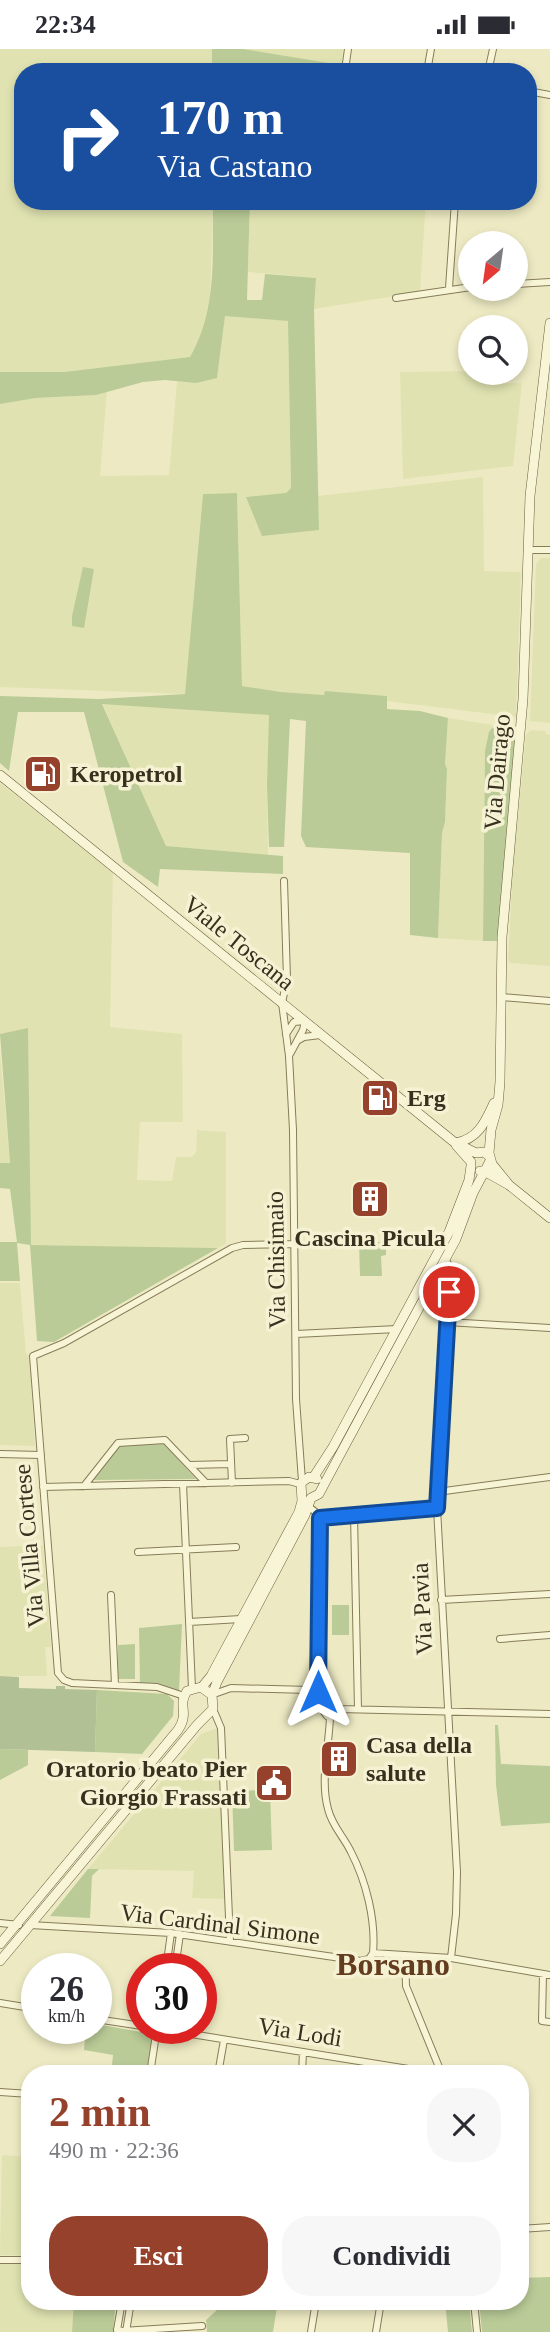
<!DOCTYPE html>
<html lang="it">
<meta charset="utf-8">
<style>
:root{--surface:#fff;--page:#f7f7f7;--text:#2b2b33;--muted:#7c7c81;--accent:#95412b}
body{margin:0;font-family:"Times New Roman",serif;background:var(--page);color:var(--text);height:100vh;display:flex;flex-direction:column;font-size:26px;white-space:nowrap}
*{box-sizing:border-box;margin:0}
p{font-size:23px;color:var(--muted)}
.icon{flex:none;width:38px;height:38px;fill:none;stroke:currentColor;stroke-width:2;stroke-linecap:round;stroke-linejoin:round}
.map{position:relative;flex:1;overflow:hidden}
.details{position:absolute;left:21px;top:2016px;width:508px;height:245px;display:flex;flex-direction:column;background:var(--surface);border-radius:28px;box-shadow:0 4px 10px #0003}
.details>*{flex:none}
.top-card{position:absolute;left:14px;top:14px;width:523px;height:147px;border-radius:28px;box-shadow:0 4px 10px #0003;background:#1a4fa0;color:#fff;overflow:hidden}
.needle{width:46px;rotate:209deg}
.tools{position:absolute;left:458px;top:182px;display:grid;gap:14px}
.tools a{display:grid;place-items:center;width:70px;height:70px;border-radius:50%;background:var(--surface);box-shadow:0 4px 10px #0003;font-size:35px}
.speed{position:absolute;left:21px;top:1904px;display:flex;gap:14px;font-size:35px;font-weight:700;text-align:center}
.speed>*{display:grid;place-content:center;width:91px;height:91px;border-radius:50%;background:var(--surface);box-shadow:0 4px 10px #0003;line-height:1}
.speed small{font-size:18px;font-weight:400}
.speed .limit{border:10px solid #d22;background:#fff;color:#111}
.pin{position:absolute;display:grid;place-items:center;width:60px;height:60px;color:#fff;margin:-30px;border:4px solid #fff;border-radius:50%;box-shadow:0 2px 7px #0007}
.me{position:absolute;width:77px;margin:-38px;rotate:0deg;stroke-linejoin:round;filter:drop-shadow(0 0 5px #0008)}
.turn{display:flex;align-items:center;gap:24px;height:147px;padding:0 28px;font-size:32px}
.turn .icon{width:91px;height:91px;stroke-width:2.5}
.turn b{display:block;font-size:49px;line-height:60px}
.round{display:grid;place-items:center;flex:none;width:74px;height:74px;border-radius:28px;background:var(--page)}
.headline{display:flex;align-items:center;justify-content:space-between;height:119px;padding:0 28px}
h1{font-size:42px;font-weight:600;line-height:52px;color:var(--accent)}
.action{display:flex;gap:14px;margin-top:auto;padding:14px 28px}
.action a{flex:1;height:80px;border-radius:28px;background:var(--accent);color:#fff;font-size:28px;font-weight:600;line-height:80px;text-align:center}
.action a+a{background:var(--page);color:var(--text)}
.status{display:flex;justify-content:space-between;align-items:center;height:49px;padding:0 35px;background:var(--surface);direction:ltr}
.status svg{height:19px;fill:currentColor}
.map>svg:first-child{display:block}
</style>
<div class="status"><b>22:34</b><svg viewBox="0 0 49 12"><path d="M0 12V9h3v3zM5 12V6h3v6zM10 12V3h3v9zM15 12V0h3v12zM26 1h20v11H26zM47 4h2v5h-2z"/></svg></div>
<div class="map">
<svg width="550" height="2283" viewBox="0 0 550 2283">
<rect width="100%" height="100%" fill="#edeac3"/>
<path fill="#e0e3b1" d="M0,0H212V23H23V152H213L210,255L202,286L190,308L64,323H0Z
M243,0H343L341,16Z
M250,152H319V157L320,152H426L420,243L314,260L316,229L248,223Z
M225,266L288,272L291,439L286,444L319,481L318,447L483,428L484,522L521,523L516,668L387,652V647L325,643V646L281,643L242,637L237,444L203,445L185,645L0,638V355L36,349L96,346L107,342L100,427L169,426L177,332L184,333L217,329Z
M471,322L493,324L494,335L522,334L513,417L403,430L400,323Z
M541,509H550V674L530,672L536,515Z
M102,654L270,666L267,736L268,806L166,797Z
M448,669L494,676L491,678L485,702L483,892L438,889L442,784L445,773L447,721L445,715Z
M531,681L545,682L546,685L550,686V917L510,914L508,911L513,817L526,686Z
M0,734L113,823L110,978L182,985L183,1073H140L137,1131L172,1132L176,1108H192L196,1103L197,1081L226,1083V1195L218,1199L30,1196L28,980L0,985Z
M0,1003L10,1115L0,1114Z
M0,1234H20L26,1305L29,1306L35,1397L0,1396Z
M43,1496L51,1598H45L47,1627H0V1498Z
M217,1679L225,1850L192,1849L194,1822L88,1820L201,1685Z
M2,2106L30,2108V2207L0,2206Z
M0,2213H30V2252H74L72,2283H0Z"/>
<path fill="#bacb97" d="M212,0H243L341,16L332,23H212Z
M213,152H250L247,251H262L265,225L316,229L314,260L319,481L262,487L246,448L286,444L291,439L288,272L225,267L217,329L196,334L165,331L143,333L96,346L36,349L0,355V323H64L190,308C218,260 212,206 213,152Z
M237,444L242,637L281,643L324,646L325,642L387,647V660L420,662L448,669L445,715L447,720L445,773L442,784L438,889L410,886V804L306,798L301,787L306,672L290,670L284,798H269L267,736L269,666L102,655L166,797L283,807V825L160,820L158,838L123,813L84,663H18L9,722L0,714V647L99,650L185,645L203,445Z
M83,518L94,520L84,579L72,577V567Z
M494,676L510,678L516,683L498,892H483L485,702L489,683Z
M28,979L31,1196L218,1199L54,1293L37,1292L30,1196L17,1194L20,1232H0V1193H17L10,1140L0,1139V1114H10L0,985Z
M386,1193V1206L381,1207L382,1227H360L359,1194Z
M164,1395L196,1430L94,1431V1428L121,1396Z
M332,1556H349V1586H332Z
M182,1575L179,1642L162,1636L140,1634L139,1579Z
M135,1595V1630H118V1596Z
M97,1641L167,1645L174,1652L173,1667L142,1705L95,1703Z
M495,1676H498L501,1715L550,1717V1774L501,1777L496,1736Z
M0,1700L28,1701V1716L0,1731Z
M270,1741L272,1801L234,1802L232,1742Z
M88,1820H99L92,1827L90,1869L50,1867Z
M96,1975L152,1985L147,2025H111L113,2006L84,2001L86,1979H96Z
M550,2228V2283H482L479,2252H520V2229Z
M74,2252H116L113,2283H72Z
M218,2252H278L273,2283H207L206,2271L216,2262Z
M445,2252H469L472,2283H448Z"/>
<path fill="#b2c096" d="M0,1627L19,1628V1639L56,1640V1637H65V1640L97,1641L95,1703L0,1700Z"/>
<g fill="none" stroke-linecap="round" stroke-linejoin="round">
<defs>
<path id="street" d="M342,21L368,23
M345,21L348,0
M427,23L431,0
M488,23L493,0
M528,42L550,46
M516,235L550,233
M449,239L455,152
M396,249L471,238
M528,501H550
M284,832L287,930L282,954L289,1007L293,1081L296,1350L302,1432
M501,948L550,952
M286,985L294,973L305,972L303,981L290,1005
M297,992L304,988L320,986
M445,1210L451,1220L437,1459L457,1823L456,1865L451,1909
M447,1273L550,1279
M296,1285L397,1280
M0,1405L41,1406
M189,1416L231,1415
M232,1434L230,1390L245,1389
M183,1435L192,1639
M84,1437L118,1394L165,1391L206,1434
M43,1438L289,1432L300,1435
M437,1443L550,1428
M309,1458L318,1465L321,1473L318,1643
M354,1466L358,1660
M320,1469L437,1459
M138,1503L236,1498
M111,1546L115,1636
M441,1551L550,1545
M189,1573L241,1570
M500,1590L550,1586
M300,1641L313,1648L323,1657L324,1663L327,1667H335L339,1660
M214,1645L231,1639L309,1641L335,1653L339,1660
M184,1647L157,1638L72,1634L64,1631L58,1624L33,1307L64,1294L232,1199L243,1196L295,1195
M213,1660L221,1679L230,1892
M339,1660L550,1665
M330,1668C329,1698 320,1731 328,1760C332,1777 344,1788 351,1803C366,1832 376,1871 373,1904
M0,1874L19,1876
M30,1876L171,1884L361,1912L369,1910L373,1904
M373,1904L451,1909L550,1926
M405,1906L406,1937L441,2023
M166,1920L171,1884
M175,1920L180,1885
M543,1925L542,1972L550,1973
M0,1954L37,1960
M96,1970L142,1977
M154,1979L427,2023L440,2022
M150,2025L157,1979
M218,2025L224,1991
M302,2025L303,2003
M0,2043L30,2045
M520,2180L550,2178
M0,2211H30
M474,2252L477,2283
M117,2280L122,2282L202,2277
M117,2281L122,2252
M126,2283L131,2252
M311,2283L316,2252
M376,2283L381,2252"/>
<path id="secondary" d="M0,726L454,1093L476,1104L484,1103L490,1108
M456,1094C479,1089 485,1073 494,1054
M456,1096L471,1113
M480,1122H484L509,1136L550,1169
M509,1136L492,1115L489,1104L491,1081L498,1056L500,1033L502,888L523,650L530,447L550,274
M313,1429L333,1398L449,1183L469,1131L471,1117
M202,1638L211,1627L299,1463L302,1452L301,1434L309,1428L317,1430
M0,1895L178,1681C190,1663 177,1657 187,1642L201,1638L212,1646
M0,1912L197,1676L213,1660L212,1646L217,1633L305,1466L311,1449L319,1445L328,1428L456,1190L473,1144L490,1112"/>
</defs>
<use href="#street" stroke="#877c5a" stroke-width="8"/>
<use href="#secondary" stroke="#695d3d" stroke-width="10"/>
<use href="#street" stroke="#f8f5d6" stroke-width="6"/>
<use href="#secondary" stroke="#f8f5d6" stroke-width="9"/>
</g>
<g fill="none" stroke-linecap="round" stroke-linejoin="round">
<defs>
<path id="route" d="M318,1643L320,1469L437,1459L449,1243"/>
</defs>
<use href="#route" stroke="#114b97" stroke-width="18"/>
<use href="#route" stroke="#1a73e8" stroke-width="12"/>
</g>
<defs>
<symbol id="fuel-square" viewBox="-11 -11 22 22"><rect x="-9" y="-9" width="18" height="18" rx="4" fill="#95412b" stroke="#f5f2d3"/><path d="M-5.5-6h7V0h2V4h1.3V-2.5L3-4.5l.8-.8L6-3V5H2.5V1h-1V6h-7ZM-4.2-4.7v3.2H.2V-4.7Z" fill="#fff"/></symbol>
<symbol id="building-square" viewBox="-11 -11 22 22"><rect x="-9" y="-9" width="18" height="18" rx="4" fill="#95412b" stroke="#f5f2d3"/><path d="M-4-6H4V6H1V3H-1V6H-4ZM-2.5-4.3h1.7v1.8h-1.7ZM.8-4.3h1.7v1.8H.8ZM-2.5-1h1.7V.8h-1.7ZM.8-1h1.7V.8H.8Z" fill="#fff"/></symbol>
<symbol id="civic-square" viewBox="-11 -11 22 22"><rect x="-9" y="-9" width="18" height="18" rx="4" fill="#95412b" stroke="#f5f2d3"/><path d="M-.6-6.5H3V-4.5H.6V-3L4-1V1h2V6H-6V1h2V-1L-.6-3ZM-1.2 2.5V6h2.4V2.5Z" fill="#fff"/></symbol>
</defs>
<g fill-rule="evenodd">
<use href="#fuel-square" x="21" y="703" width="44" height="44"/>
<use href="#fuel-square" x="358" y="1027" width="44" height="44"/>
<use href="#building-square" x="348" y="1128" width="44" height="44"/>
<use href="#building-square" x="317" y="1688" width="44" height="44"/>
<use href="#civic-square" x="252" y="1712" width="44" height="44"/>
</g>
<g text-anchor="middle" stroke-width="7" stroke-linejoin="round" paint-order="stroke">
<g font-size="24" fill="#37301e" stroke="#f5f2d3">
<text transform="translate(497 723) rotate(-85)" y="8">Via Dairago</text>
<text transform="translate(239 894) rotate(39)" y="8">Viale Toscana</text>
<text transform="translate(276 1211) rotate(-91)" y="8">Via Chisimaio</text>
<text transform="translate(29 1497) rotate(-95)" y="8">Via Villa Cortese</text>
<text transform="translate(422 1560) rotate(-93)" y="8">Via Pavia</text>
<text transform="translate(220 1875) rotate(7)" y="8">Via Cardinal Simone</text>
<text transform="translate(300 1983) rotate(9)" y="8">Via Lodi</text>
</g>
<g font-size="24" font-weight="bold" fill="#37301e" stroke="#f5f2d3" text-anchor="start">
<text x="70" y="733">Keropetrol</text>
<text x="407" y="1057">Erg</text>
<text x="370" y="1197" text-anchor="middle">Cascina Picula</text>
<text x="366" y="1704">Casa della<tspan x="366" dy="28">salute</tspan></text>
<text x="247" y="1728" text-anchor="end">Oratorio beato Pier<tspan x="247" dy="28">Giorgio Frassati</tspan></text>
</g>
<g font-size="32" font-weight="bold" fill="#633b1e" stroke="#f5f2d3">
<text x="393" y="1926">Borsano</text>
</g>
</g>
</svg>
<div class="tools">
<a><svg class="needle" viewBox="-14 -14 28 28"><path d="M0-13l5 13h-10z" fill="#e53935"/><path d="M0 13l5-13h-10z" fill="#7c7c81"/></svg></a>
<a><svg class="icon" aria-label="search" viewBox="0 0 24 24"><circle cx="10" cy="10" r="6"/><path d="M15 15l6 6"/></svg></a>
</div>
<div class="speed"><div>26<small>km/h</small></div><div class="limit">30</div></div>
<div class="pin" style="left:449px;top:1243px;background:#d93025"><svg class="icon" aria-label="arrive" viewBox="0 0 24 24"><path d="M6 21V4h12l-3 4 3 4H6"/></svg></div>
<svg class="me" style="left:318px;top:1643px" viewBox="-20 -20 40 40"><path d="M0-17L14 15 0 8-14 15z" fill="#1a73e8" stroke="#fff" stroke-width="4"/></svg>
<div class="top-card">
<div class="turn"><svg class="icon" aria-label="right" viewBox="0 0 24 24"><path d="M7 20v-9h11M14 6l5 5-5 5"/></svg><div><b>170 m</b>Via Castano</div></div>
</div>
<section class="details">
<div class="headline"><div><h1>2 min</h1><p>490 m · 22:36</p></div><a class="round"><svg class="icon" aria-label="close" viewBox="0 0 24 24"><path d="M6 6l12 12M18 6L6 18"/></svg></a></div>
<div class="action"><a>Esci</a><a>Condividi</a></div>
</section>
</div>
